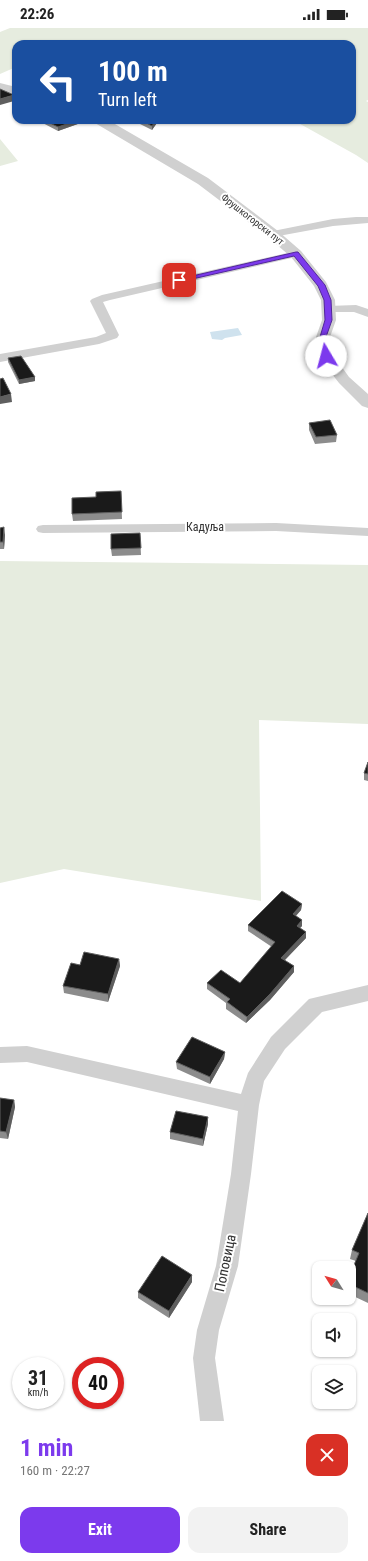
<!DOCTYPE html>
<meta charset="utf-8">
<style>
:root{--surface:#fff;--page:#f2f2f2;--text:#222;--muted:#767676;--accent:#7c3aed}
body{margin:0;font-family:"Roboto Condensed",sans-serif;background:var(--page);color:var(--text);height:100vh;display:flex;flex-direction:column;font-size:15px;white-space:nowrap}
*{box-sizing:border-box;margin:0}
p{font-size:13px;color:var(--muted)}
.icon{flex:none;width:22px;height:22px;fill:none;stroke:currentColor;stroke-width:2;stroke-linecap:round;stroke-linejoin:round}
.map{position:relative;height:1393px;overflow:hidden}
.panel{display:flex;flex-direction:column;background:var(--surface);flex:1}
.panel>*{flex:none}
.guide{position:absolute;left:12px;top:12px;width:344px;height:84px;border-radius:12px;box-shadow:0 1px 3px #0004;background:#1a4fa0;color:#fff;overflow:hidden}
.needle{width:26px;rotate:307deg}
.fabs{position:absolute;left:312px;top:1233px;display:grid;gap:8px}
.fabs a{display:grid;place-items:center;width:44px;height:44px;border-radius:8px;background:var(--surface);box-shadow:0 1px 3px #0004;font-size:20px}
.speed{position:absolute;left:12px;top:1329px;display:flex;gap:8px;font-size:20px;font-weight:700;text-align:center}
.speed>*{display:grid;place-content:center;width:52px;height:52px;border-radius:50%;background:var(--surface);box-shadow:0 1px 3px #0004;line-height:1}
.speed small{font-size:10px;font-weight:400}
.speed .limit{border:6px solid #d22;background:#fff;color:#111}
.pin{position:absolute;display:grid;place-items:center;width:34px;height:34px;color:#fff;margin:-17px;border-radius:8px;box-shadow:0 2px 6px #0006}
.me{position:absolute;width:44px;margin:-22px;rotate:352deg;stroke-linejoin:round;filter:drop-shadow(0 0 3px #0008)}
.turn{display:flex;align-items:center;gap:14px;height:84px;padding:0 20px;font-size:18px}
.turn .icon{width:52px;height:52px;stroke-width:2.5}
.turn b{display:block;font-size:28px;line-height:34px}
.round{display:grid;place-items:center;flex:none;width:42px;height:42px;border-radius:12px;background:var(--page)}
.head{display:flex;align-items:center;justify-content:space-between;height:68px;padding:0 20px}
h1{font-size:24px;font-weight:700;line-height:30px;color:var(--accent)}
.button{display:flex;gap:8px;margin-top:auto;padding:8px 20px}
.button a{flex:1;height:46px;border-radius:12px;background:var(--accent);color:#fff;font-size:16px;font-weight:700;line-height:46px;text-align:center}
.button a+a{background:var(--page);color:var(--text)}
.status{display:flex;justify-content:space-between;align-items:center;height:28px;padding:0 20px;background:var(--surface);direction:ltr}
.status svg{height:11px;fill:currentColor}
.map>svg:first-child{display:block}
</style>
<div class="status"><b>22:26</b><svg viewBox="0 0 49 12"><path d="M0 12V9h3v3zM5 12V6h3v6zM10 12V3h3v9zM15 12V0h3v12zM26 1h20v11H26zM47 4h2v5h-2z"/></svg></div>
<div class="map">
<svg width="368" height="1393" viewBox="0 0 368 1393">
<rect width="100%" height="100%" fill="#fff"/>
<path fill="#e6ecdf" d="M10,0H368V72L366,73L368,74V135L356,127L293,92H352V16H16V39L0,46V4Z
M0,111L18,133L0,138Z
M0,533L368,537V696L259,692L261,873L64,841L0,855Z"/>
<path fill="#cfe2ee" d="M238,300L242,307L225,310L222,312L212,311L210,304Z"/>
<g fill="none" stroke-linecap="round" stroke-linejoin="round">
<path fill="#d0d0d0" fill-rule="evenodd" d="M356,189H368V195L333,198L273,209L268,206L273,203L333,191Z
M296,223L302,226L300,228L110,272L103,274L119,307L117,310L99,316L0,334V326L96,309L106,305L90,273L92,271L102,267Z
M356,277L368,281V289L354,284H328L324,283L322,281L324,279L328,278Z
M276,495L368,500V508L276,503L43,505L38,504L36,501L38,498L43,497Z
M368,957V973L322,984L285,1021L264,1053L259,1077L251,1146L238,1238L219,1302L215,1330L224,1393H200L193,1330L197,1302L216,1238L231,1146L238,1083L27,1034L0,1035V1019L27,1018L241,1066L248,1045L271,1009L309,971Z"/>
<path fill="#d0d0d0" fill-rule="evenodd" d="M0,55L16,59V67L0,62Z
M93,92H108L208,150L278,203L301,223L326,254L335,272L336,292L330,309L334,328L349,349L368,366V380L362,378L339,355L318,328L316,309L322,292L321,272L314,258L291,229L268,209L198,156L95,95Z"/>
</g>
<path fill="#8c8c8c" d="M37,92H89L58,103Z
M132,92H159L152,102Z
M8,330L35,349V353L19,356L8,334Z
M309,395L337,407L336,414L315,416L309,402Z
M121,463L122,491L73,493L72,486L96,469Z
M0,500L5,507L4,521H0Z
M140,505L141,527L112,528L111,521Z
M368,734V753L364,752V745Z
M302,876L301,882L296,888L302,892V898L300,900L306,904V910L285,932L294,944L270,972L246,995L226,981V975L207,961V955H240L272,919L248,903V897Z
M119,931L120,938L108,974L64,965L63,958L80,937Z
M225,1024L224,1031L210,1056L177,1041L176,1034Z
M0,1070L14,1072L15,1079L8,1111L0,1110Z
M208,1089V1096L203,1118L170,1111V1104Z
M368,1185V1275L349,1266V1249L356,1233L350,1231L352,1222Z
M192,1254L169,1290L138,1270V1264Z"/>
<path fill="#5f5f5f" d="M14,67V73L0,77V71Z
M78,92H89L58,103V99Z
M156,92H159L152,102V98Z
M35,349V353L19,356V352Z
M11,366L12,374L0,376V369Z
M4,499L5,507L4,521L3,514Z
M302,876L301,882L292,892L293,886Z
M302,892V898L296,904L297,898Z
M306,904V910L281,936V930Z
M119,931L120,938L108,974V966Z
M294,938V944L270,972L246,995L247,989Z
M225,1024L224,1031L210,1056V1049Z
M14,1072L15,1079L8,1111L6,1104Z
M208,1089V1096L203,1118V1111Z
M192,1247V1254L169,1290V1283Z"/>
<path fill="#1a1a1a" stroke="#5f5f5f" d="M0,61L14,67L0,71Z
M44,92H78L58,99Z
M141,92H156L152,98Z
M21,328L35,349L19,352L8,330Z
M3,350L11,366L0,369V351Z
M330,392L337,407L316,409L309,395Z
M121,463L122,484L72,486V470L96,469V464Z
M4,499L3,514H0V500Z
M140,505L141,520L111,521V506Z
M368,734V746L364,745Z
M282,863L302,876L293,886L302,892L297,898L306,904L281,930L294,938L270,966L247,989L227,974L230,971L207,955L221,942L240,955L275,914L248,897Z
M84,924L119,931L108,966L63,958L71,935L80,937Z
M192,1009L225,1024L210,1049L176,1034Z
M0,1070L14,1072L6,1104L0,1103Z
M176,1083L208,1089L203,1111L170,1104Z
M368,1185V1265L349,1256V1249L359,1225L352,1222Z
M162,1228L192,1247L169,1283L138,1264Z"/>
<path fill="#7c3aed" stroke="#51269a" d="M296,224H298L325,257L331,272L332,292L326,309L329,329L323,328L320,309L325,292L324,272L318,258L294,228L179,254L175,252Z"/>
<g text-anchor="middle" stroke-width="4" stroke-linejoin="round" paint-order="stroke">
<g font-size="10" fill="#333" stroke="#fff">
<text transform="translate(253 191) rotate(38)" y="4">Фрушкогорски пут</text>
</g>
<g font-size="12" fill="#333" stroke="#fff">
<text x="205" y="503">Кадуља</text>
</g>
<g font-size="14" fill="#333" stroke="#fff">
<text transform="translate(225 1235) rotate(-78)" y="5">Поповица</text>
</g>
</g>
</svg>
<div class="fabs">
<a><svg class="needle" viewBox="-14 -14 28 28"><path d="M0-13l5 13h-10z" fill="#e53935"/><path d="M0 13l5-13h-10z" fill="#767676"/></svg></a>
<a><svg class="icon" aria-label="sound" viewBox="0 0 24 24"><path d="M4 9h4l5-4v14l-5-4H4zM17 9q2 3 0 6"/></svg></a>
<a><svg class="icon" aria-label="layers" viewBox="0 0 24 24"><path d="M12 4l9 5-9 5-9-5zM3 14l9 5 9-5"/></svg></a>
</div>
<div class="speed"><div>31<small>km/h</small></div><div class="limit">40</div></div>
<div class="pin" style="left:179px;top:252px;background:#d93025"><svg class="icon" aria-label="arrive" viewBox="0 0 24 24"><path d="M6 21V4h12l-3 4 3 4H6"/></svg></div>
<svg class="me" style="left:326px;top:328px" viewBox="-20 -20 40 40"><circle r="19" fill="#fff"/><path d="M0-13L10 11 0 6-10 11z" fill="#7c3aed"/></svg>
<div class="guide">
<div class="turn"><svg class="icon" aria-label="left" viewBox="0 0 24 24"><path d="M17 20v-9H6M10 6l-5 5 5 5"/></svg><div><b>100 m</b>Turn left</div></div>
</div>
</div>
<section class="panel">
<div class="head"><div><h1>1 min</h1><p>160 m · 22:27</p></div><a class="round" style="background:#d93025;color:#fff"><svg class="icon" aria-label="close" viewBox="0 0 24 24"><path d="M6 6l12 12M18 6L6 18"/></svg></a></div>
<div class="button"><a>Exit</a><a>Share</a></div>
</section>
